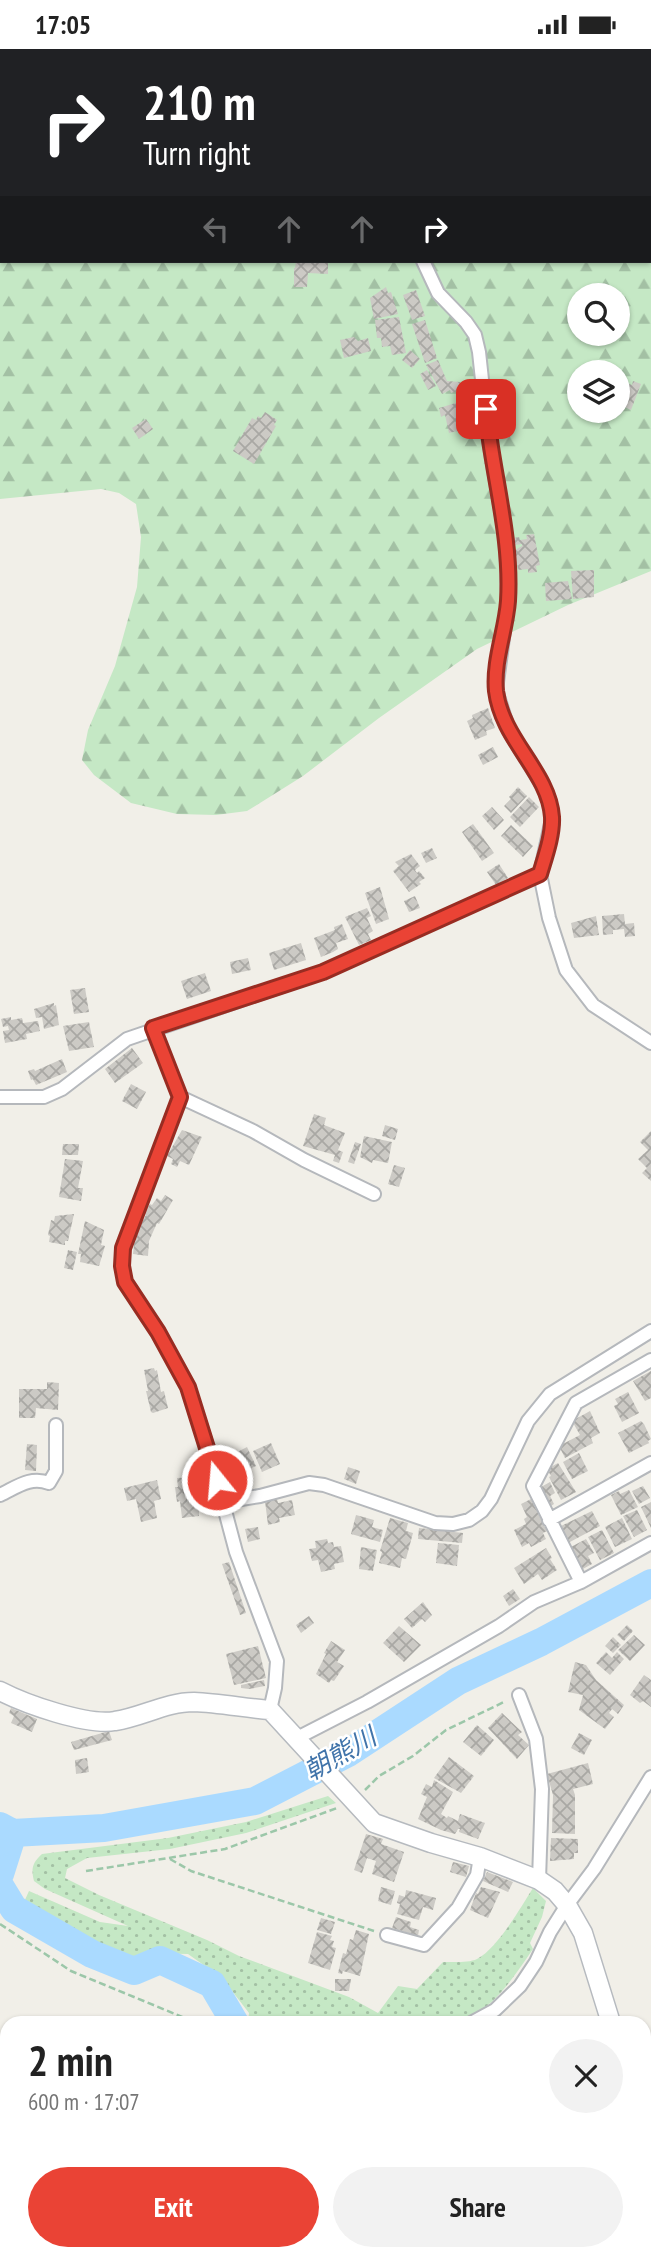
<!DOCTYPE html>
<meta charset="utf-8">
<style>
:root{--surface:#fff;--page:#f2f2f2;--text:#222;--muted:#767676;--accent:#ea4335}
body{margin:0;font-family:"PT Sans Narrow","Noto Sans JP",sans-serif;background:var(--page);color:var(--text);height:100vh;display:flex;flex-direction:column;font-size:26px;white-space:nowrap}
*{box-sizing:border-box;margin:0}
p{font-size:23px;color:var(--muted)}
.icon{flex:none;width:38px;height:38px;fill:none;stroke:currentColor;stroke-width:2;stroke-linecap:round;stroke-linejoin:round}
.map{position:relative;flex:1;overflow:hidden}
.panel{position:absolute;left:0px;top:1967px;width:651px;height:245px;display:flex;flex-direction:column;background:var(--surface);border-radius:21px 21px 0 0;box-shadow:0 2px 5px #0004}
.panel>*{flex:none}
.top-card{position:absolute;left:0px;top:0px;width:651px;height:214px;box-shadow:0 2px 5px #0004;background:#202124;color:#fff;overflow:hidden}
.buttons{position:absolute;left:567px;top:234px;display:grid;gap:14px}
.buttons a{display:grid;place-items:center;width:63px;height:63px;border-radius:50%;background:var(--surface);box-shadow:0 2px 5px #0004;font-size:35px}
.pin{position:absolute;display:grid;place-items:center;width:60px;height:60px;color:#fff;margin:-30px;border-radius:14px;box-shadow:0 4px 10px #0006}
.me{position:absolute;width:77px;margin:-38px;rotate:343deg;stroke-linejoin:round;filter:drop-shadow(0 0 5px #0008)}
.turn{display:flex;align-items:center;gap:24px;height:147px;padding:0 28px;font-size:32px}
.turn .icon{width:91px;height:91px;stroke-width:2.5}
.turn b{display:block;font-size:49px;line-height:60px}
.lanes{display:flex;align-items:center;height:66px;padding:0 28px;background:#0003;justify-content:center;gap:35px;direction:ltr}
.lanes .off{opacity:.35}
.round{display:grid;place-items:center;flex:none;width:74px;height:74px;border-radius:37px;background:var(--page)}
.summary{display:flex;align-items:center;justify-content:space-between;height:119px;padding:0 28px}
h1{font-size:42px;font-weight:700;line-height:52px}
.cta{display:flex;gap:14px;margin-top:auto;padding:14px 28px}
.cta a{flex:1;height:80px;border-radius:42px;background:var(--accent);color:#fff;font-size:28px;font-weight:700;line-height:80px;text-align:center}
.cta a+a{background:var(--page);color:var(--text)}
.status{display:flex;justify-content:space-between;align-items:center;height:49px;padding:0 35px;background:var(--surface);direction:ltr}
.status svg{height:19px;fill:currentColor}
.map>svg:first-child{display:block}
</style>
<div class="status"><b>17:05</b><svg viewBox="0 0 49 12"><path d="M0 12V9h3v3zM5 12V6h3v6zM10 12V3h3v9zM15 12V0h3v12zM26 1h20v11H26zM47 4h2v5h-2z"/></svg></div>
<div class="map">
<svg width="651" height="2212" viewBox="0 0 651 2212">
<defs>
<pattern id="grass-dots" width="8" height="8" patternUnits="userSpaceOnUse" patternTransform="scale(1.75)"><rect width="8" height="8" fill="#c5e8c5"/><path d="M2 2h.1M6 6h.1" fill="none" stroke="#a3c0a4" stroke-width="1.8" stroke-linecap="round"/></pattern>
<pattern id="forest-firs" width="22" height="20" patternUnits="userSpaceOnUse" patternTransform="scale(1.75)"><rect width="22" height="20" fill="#c5e8c5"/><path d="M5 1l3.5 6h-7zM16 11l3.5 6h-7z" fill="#a3c0a4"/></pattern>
<pattern id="building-cross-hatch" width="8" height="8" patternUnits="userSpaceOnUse" patternTransform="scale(1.75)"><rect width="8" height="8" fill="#cccac5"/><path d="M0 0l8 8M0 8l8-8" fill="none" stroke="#a9a8a4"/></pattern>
</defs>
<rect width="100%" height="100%" fill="#f1efe8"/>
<path fill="url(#grass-dots)" d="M328,1747L336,1754L246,1784L170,1800L87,1809L67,1820L65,1829L99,1846L207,1891L239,1907L349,1948L378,1964L398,1937L417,1940L443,1913C453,1913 469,1914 477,1910C497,1900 521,1858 533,1839L546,1852L542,1868L530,1894L533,1900C513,1929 492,1963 456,1974H248L249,1964L222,1929L188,1905L144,1904L137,1915L110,1906L90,1892L24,1853L29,1842L100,1873L128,1877L45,1840L34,1832C31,1820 32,1814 42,1805L168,1789L246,1773Z"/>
<path fill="url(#forest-firs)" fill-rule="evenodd" d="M0,0H651V522L568,556L477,600L379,669L303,727L247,762L216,766L177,765L131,754L94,726L82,711L88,681L115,617L137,538L141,488L136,455L119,444L101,440L0,450ZM2,2H649V212H2ZM579,247H618V285H579ZM579,324H618V362H579Z"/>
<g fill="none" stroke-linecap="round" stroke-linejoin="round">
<path stroke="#aadaff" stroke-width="28" d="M0,1777L13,1784L104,1779L255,1752L348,1704L458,1632L541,1593L651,1534
M0,1825L13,1784
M0,1837L14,1860L92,1905L134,1922L160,1911L212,1935L235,1974
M424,2205L431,2212"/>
</g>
<path fill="url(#building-cross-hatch)" d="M296,212H328V225L308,224L307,238H294V219H295Z
M386,238L388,244L391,243L398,265L374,270L370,249Z
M416,241L425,267L412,271L403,246Z
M399,268L406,304L392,306L390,297L382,298L381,289H377L375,271Z
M425,271L437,309L425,314L412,275Z
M354,288L358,292L368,289L371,302L344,309L340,291Z
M410,301L420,310L412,319L402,311Z
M438,311L447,332L460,333L464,340L451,344L450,341L442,345L426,316Z
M427,321L436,337L428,341L420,325Z
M618,331L632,336L633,332L641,335L631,361L618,355Z
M469,350L473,369L468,370L470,379L449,384L445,366L441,368L439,359Z
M265,363L277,371L274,376L276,377L254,415L233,402L252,369L256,371L258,367L261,369Z
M146,370L153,380L139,390L132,379Z
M534,485L540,516L536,517L537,523L528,524V520L518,521L515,501L522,497V495L515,496L514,489L519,488L520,491L527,490L526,486Z
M594,521V548L573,550L571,522Z
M568,532L572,550L546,552L545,534Z
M488,659L495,679L486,682L487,686L475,691L467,672L473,669L472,666Z
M493,698L498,708L483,716L478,706Z
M518,738L527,747L511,764L504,757L511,750L509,748Z
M529,748L539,758L520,778L510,768Z
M492,758L504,771L494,781L482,767Z
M473,775L494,804L482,812L462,783Z
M511,776L533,797L523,808L501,787Z
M432,799L437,809L426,814L421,804Z
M411,805L420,817L415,821L417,824L419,822L425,829L419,833L421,835L409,843L393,822L399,817L395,813Z
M499,815L508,829L496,836L487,823Z
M380,838L389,870L376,875L365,844Z
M415,847L420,859L409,863L404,852Z
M367,859L371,867L367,869L373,882L368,885L371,891L359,896L345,868Z
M624,865L625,875L634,874L635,887L625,888L624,880L613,881V885L603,886L602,867Z
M596,867L599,886L574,889L571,874Z
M342,875L348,890L336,894L338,900L333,903L321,908L314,889L335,881L334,878Z
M301,894L306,911L274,921L269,904Z
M248,909L251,921L232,925L230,913Z
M205,924L211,942L187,950L181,932Z
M85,939L89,963L74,965L70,941Z
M54,954V957L56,956L59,976L44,980L42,968L36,969L34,960Z
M11,968V971L22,969L23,974L38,972L40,982L26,985L27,990L5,994L3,982L9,981L8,977L3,978L1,970Z
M89,973L94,998L69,1002L63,977Z
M132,999L143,1014L115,1034L105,1020Z
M62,1010L67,1023L36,1036L33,1030L31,1031L28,1022L34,1020L35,1022Z
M131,1035L146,1043L137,1060L122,1052Z
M314,1065L326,1069L324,1076L345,1084L338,1101L343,1103L339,1114L333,1112L335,1106L303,1097Z
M385,1076L398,1080L395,1091L382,1087Z
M182,1081L202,1088L189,1116L180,1112L177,1118L171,1115L173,1110L167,1107Z
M651,1082V1132L642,1124L647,1119L638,1110L648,1101L640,1093Z
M364,1087L392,1093L388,1114L373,1111L372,1114L360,1108Z
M355,1093L361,1095L354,1115L348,1113Z
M63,1095H79L78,1106H62Z
M65,1110L83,1112L78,1139H83L81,1152L59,1148Z
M394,1116L405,1119L399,1138L388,1135Z
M165,1146L173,1151L159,1175L157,1174L149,1192L148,1207L133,1205L135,1185L146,1166L144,1164L150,1155L152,1156L157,1149L161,1152Z
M74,1165L68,1192H65V1196L49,1193L50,1187L48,1186L51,1171L54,1172L55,1167Z
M85,1172L104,1181L101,1196L105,1197L99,1217L80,1213L81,1205H78Z
M68,1201L77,1203L73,1221L64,1219Z
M154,1319L155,1322L157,1321L161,1343L164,1342L168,1359L153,1364L151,1363L146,1342H148L144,1321Z
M651,1322V1349L645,1352L633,1332Z
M47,1333L59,1334L58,1361L36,1359L35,1369H19V1340H47Z
M628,1343L639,1364L622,1373L614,1357L618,1355L615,1350Z
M590,1362L600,1384L591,1389L593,1394L565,1409L559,1397L580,1386L572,1372Z
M641,1372L644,1375L651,1390L648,1392L649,1394L629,1404L618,1384Z
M271,1394L280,1415L262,1423L253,1402Z
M27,1395L37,1396L36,1422L25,1421Z
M247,1398L256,1417L231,1428L222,1411Z
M579,1404L588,1422L572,1430L563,1413Z
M558,1414L576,1443L561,1451L549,1428L551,1427L547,1420Z
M348,1418L360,1422L356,1435L344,1430Z
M202,1421L208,1442L204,1443L202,1437L198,1438L194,1423Z
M193,1428L195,1447H199L201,1462H199V1467L182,1469L180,1452L177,1453L175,1438H178L177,1429Z
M157,1431L161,1450L154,1452L157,1469L141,1473L136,1450L127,1452L124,1439Z
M550,1433L555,1444L550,1447L554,1455L551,1457L541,1438Z
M643,1437L650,1449L639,1455L632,1442Z
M629,1441L638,1458L621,1466L611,1446L619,1442L620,1445Z
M277,1450L278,1454L292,1451L295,1466L279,1469L280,1473L268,1476L265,1452Z
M531,1450L547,1482L543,1484L546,1490L531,1498L529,1494L522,1498L514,1481L526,1475L524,1470L527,1468L521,1455Z
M651,1453V1479L641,1458Z
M637,1461L647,1481L634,1488L623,1467Z
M592,1462L600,1477L568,1494L561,1477Z
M356,1466L374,1471L372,1478L383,1481L380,1493L351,1485Z
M390,1469L408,1474L406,1482L413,1484L406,1510L402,1509L400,1519L379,1514L382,1503L380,1502Z
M622,1469L632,1490L615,1498L605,1478Z
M258,1478L260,1490L248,1493L245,1480Z
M419,1479L463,1484L462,1494L418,1490Z
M602,1481L614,1504L600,1511L588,1488Z
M327,1490L328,1494L333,1493L334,1498L341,1497L344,1513L334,1515L335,1520L321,1523L318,1511L312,1512L309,1500L316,1499L315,1492Z
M586,1490L594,1504L588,1507L592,1515L581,1521L569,1499Z
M438,1494L459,1496L457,1517L436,1514Z
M361,1498L377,1501L373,1522L359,1520Z
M546,1499L552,1509L550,1510L557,1521L542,1531L538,1525L524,1535L514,1519Z
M229,1513L246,1564L240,1566L222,1515Z
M513,1540L520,1550L509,1557L503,1547Z
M423,1553L432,1566L425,1573L422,1570L412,1579L404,1570Z
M309,1567L314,1574L301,1584L296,1576Z
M627,1576L633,1582L624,1592L617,1586Z
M399,1577L421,1596L404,1613L383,1594Z
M634,1586L645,1596L630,1612L618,1601Z
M613,1588L621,1596L613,1604L605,1597Z
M331,1592L345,1601L337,1613L344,1617L334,1632L331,1631L329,1634L316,1625L326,1605L324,1604Z
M258,1597L266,1629L234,1636L226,1605Z
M606,1603L612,1609L617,1603L624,1610L610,1626L596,1614Z
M575,1613L586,1616L596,1631L624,1656L618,1665L612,1660L609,1664L614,1668L605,1680L579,1661L583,1646L568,1643Z
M644,1626L651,1631V1658L643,1652L640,1654L630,1646Z
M264,1631L265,1637L249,1640L241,1639V1636Z
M11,1659L37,1670L32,1683L11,1674L14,1667L9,1664Z
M502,1664L522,1683L518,1686L529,1696L517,1710L488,1679Z
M477,1676L494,1691L481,1707L463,1693Z
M109,1682L112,1691L74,1701L71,1693Z
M579,1684L592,1691L584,1706L571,1699Z
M449,1708L474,1727L461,1744L434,1729Z
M87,1709L89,1723L76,1725L75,1711Z
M588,1714L593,1735L573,1740L575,1746V1785L552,1784L553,1746L547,1725Z
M434,1731L453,1743L441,1765L447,1769L448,1767L458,1772L460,1765L485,1774L478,1790L459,1783L460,1780H458L455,1785L441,1781L418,1770L427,1748L421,1745L426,1735L432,1738Z
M366,1785L383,1790L381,1795L404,1803L394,1833L372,1825L376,1812L367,1809L362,1824L354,1821Z
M551,1789L578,1790V1804H574V1810L550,1812Z
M453,1813L469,1817L466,1828L450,1823Z
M487,1823L513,1833L508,1843L483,1832Z
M381,1838L395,1842L391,1856L378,1852Z
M481,1838L500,1843L488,1869L470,1861L476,1844L478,1845Z
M406,1841L436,1849L433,1861L423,1858L419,1871L397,1865L400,1855L397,1854L399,1846L405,1848Z
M396,1868L411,1873L410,1878L419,1881L418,1887L392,1879Z
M321,1869L335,1873L331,1885L317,1881Z
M356,1881L369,1885L360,1927L343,1922L342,1925L338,1924L343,1904L346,1905L350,1890L353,1891Z
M317,1883L332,1887L330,1891L334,1892L332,1898L336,1899L330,1921L308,1914Z
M335,1930H351L349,1942H335Z"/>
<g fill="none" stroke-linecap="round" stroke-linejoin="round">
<defs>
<path id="street" d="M211,0L213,2
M423,212L438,244L466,273L475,286L479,303L488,386L506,491L508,552L496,641L509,682L544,739L549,750L552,770L540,825L549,869L566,921L593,956L651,994
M153,979L180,1048L123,1199L122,1217L125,1233L158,1283L188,1338L211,1409L236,1503L277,1612L275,1639L270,1661
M0,1048H44L62,1040L127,990L323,923L540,825
M180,1048L253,1082L304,1111L374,1145
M0,1446C17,1438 30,1427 49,1434L56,1422V1376
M223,1453L260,1447L309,1434L324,1436L435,1474L453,1475L469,1471L482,1462L491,1450L528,1372L550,1345L651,1282
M549,1471L651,1414
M581,1533L533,1437L576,1354L651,1311
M519,1646L536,1690L542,1740L539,1831
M297,1689L367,1653L499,1577L534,1553L581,1533L651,1494
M387,1886L424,1896L458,1859L477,1826L480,1808
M471,1974L495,1961L520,1937L536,1913L550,1883L567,1856L594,1820L651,1728
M0,2178L7,2177
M407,2205L414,2212
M532,2205L535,2212"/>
<path id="secondary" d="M0,1642C25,1655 87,1677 115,1672C142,1668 166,1653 194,1653C219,1654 245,1659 270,1661L374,1774L431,1794L480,1808L539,1831L555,1842L567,1856L583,1884L611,1974
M644,2045L651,2056"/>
</defs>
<use href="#street" stroke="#b5b8bc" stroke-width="16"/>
<use href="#secondary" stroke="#b6babf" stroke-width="21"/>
<path stroke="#9cc7a9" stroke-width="2.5" stroke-dasharray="7 3.5" stroke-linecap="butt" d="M365,1741L379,1727L413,1707L446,1681L506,1652
M170,1810L191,1822L374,1882
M86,1822L225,1800L337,1759
M0,1875L71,1922L197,1974"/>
<use href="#street" stroke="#fff" stroke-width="12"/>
<use href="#secondary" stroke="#fff" stroke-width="18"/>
</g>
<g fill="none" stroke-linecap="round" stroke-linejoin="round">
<defs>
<path id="route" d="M217,1431L188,1338L158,1283L125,1233L122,1217L123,1199L180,1048L153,979L323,923L540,825C545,808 553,786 552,768C549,723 502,691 496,642C493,612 506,581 508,552C512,487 492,424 486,360"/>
</defs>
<use href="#route" stroke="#982c22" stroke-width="18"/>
<use href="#route" stroke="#ea4335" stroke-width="12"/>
</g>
<g text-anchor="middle" stroke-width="5" stroke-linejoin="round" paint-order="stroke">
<g font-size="26" font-style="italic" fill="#4174aa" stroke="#fff">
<text transform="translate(340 1705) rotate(-30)" y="9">朝熊川</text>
</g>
</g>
</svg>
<div class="buttons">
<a><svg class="icon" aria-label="search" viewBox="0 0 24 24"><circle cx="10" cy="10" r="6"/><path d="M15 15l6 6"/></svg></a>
<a><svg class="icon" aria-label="layers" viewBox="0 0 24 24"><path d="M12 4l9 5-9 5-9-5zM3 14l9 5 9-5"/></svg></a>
</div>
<div class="pin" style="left:486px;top:360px;background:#d93025"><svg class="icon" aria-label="arrive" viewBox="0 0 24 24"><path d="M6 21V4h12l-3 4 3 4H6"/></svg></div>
<svg class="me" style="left:217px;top:1431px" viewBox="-20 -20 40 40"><circle r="17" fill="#ea4335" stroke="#fff" stroke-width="3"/><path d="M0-11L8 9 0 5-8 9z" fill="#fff"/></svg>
<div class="top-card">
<div class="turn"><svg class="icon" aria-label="right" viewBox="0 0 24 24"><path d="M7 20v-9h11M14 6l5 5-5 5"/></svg><div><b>210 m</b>Turn right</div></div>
<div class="lanes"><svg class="icon off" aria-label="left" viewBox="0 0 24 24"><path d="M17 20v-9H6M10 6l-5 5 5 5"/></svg><svg class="icon off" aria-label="ahead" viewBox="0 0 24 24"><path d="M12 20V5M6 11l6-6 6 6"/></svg><svg class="icon off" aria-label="ahead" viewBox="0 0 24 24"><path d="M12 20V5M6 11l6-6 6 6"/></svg><svg class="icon" aria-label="right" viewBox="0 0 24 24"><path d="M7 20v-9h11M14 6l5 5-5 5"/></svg></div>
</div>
<section class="panel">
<div class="summary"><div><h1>2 min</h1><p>600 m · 17:07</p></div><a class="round"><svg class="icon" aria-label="close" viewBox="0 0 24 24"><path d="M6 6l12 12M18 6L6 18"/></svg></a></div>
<div class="cta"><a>Exit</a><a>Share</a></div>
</section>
</div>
